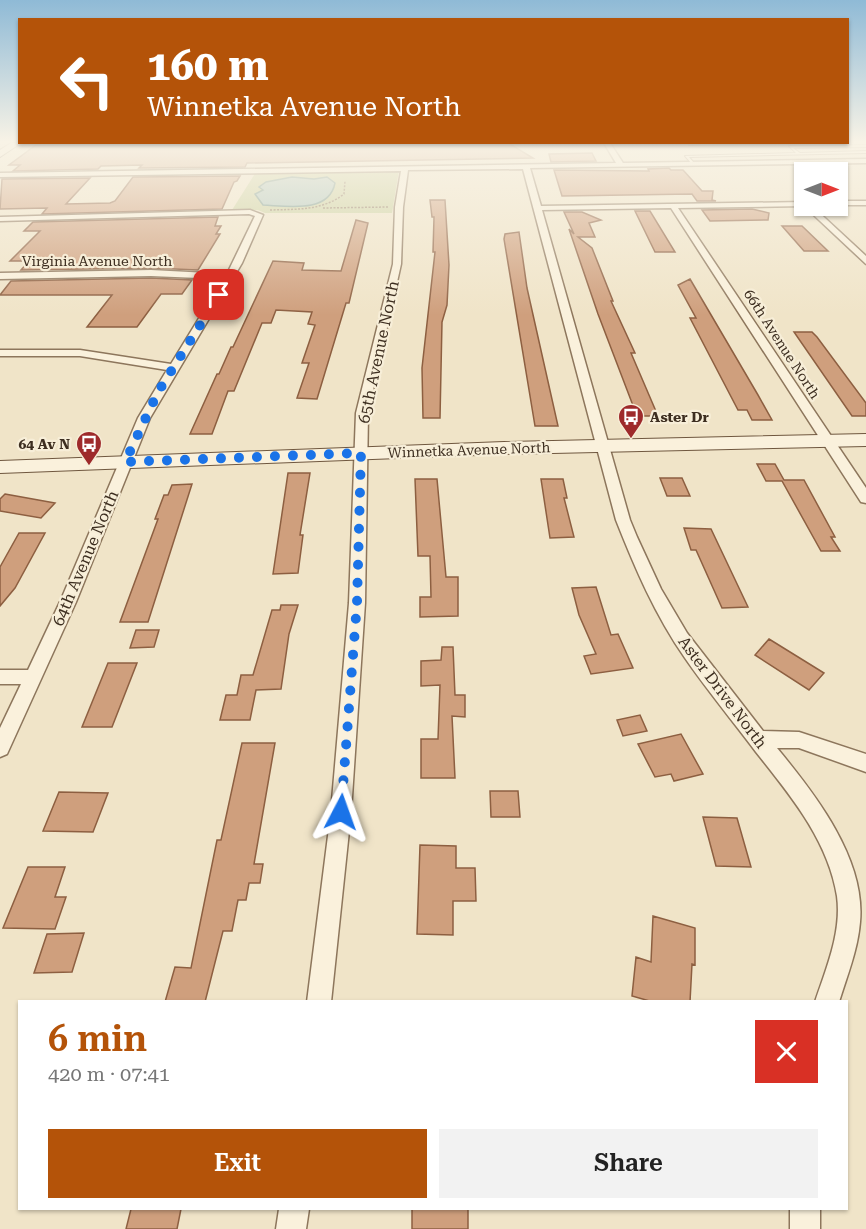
<!DOCTYPE html>
<meta charset="utf-8">
<style>
:root{--surface:#fff;--page:#f2f2f2;--text:#222;--muted:#767676;--accent:#b45309}
body{margin:0;font-family:"Roboto Serif",serif;background:var(--page);color:var(--text);height:100vh;display:flex;flex-direction:column;font-size:22px;white-space:nowrap}
*{box-sizing:border-box;margin:0}
p{font-size:20px;color:var(--muted)}
.icon{flex:none;width:33px;height:33px;fill:none;stroke:currentColor;stroke-width:2;stroke-linecap:round;stroke-linejoin:round}
.map{position:relative;flex:1;overflow:hidden}
.drawer{position:absolute;left:18px;top:1000px;width:830px;height:210px;display:flex;flex-direction:column;background:var(--surface);border-radius:0px;box-shadow:0 2px 4px #0004}
.drawer>*{flex:none}
.banner{position:absolute;left:18px;top:18px;width:831px;height:126px;border-radius:0px;box-shadow:0 2px 4px #0004;background:#b45309;color:#fff;overflow:hidden}
.needle{width:39px;rotate:90deg}
.buttons{position:absolute;left:794px;top:162px;display:grid;gap:12px}
.buttons a{display:grid;place-items:center;width:54px;height:54px;border-radius:0px;background:var(--surface);box-shadow:0 2px 4px #0004;font-size:30px}
.pin{position:absolute;display:grid;place-items:center;width:51px;height:51px;color:#fff;margin:-26px;border-radius:12px;box-shadow:0 3px 9px #0006}
.me{position:absolute;width:66px;margin:-33px;rotate:4deg;stroke-linejoin:round;filter:drop-shadow(0 0 4px #0008)}
.turn{display:flex;align-items:center;gap:21px;height:126px;padding:0 30px;font-size:27px}
.turn .icon{width:78px;height:78px;stroke-width:2.5}
.turn b{display:block;font-size:42px;line-height:51px}
.round{display:grid;place-items:center;flex:none;width:63px;height:63px;border-radius:0px;background:var(--page)}
.overview{display:flex;align-items:center;justify-content:space-between;height:102px;padding:0 30px}
h1{font-size:36px;font-weight:600;line-height:45px;color:var(--accent)}
.primary-button{display:flex;gap:12px;margin-top:auto;padding:12px 30px}
.primary-button a{flex:1;height:69px;border-radius:0px;background:var(--accent);color:#fff;font-size:24px;font-weight:600;line-height:69px;text-align:center}
.primary-button a+a{background:var(--page);color:var(--text)}
.map>svg:first-child{display:block}
</style>
<div class="map">
<svg width="866" height="1229" viewBox="0 0 866 1229">
<rect width="100%" height="100%" fill="#f0e4c8"/>
<path fill="#c9cf9b" d="M399,170L392,213H265L258,210H232L256,172Z"/>
<path fill="#a9c4bc" stroke="#6f938a" stroke-width="1.5" d="M292,177L314,179L327,177L335,183C329,214 287,206 263,205L255,194L263,190L259,187L266,182Z"/>
<path fill="#cf9f7d" stroke="#8d5f41" stroke-width="1.5" d="M151,143H508L533,158L247,163L245,167L139,168L142,165L101,166L98,169L13,171L20,165H9L36,145Z
M592,153L596,161L551,162L549,154Z
M669,168L671,170H683L702,191H713L712,200L716,201H697L692,194L562,196L554,170L649,171L648,169Z
M240,176L237,181L234,182L222,209L42,214L47,208L0,209L2,179L90,178L66,204L110,203L115,201L133,177Z
M430,200H445L449,265L447,305L442,322L440,418H423L422,368L435,252H433L434,217H432Z
M752,209L769,213L768,220L710,221L702,210Z
M635,211H650L675,252H655Z
M564,212H582L601,220L589,223L595,237H578L592,248L613,301H611L635,353H631L658,416H637L598,314L569,229L574,234Z
M218,217L215,226H221L216,234H220L198,270L151,268L21,270L29,261H10L40,231H24L33,222Z
M356,220L368,223L349,303H346L317,399L297,398L309,363H302L315,325L308,324L312,312L276,310L271,323H262L234,391H228L212,434H190L217,374H219L231,347H233L273,261L304,263L302,270L341,271Z
M782,226H802L828,251H804Z
M519,232L527,288L558,426H535L504,239L505,234Z
M151,278L192,280L182,294H161L137,327H87L112,295H0L11,281Z
M690,279L758,395L772,420H752L747,410H738L690,318H696L678,285Z
M794,332H812L817,337L866,403V416H852Z
M757,464H775L784,480H804L835,537H831L840,551H821L782,481H766Z
M288,473H310L300,535H303L298,573L273,574Z
M660,478H682L690,496H667Z
M415,479H437L446,577H458V616L420,617V597H431L430,556H418Z
M541,479H563L567,498H564L574,537L550,538Z
M192,484L148,622H120L158,519H155L164,495H168L172,485Z
M5,494L55,503L41,518L0,511V499Z
M684,528L711,529L748,607L722,608L696,550H691Z
M19,533H45L15,588L0,606V567Z
M596,587L611,635L618,634L633,668L591,674L584,656L596,654L579,615L572,588Z
M281,605H298L289,634L281,689L256,690L250,720H220L226,695H237L241,675H253L272,610H280Z
M136,630H159L154,647L130,648Z
M769,639L824,673L809,690L755,655Z
M442,647H453L455,695H465V717L452,716L455,778H421V739H438L440,685L421,686V661L441,660Z
M108,663H137L112,727H82Z
M640,715L647,731L623,736L617,720Z
M681,734L703,774L674,781L671,774L655,777L638,744Z
M242,743H275L254,864H263L260,883H249L246,900H238L232,931H223L205,1002H165L175,967L191,968L217,840H221Z
M490,791H518L520,817H491Z
M59,792L108,793L93,832L43,831Z
M703,817L737,818L751,867L716,866Z
M420,845L456,846V868H475L476,901H453V935L417,934Z
M28,867H65L55,897H66L55,929L3,928Z
M653,916L695,928V965L692,964L690,1002H653L632,996L636,957L651,962Z
M84,933L72,972L34,973L47,934Z
M131,1209H181L177,1229H126Z
M412,1209H468V1229H412Z"/>
<g fill="none" stroke-linecap="round" stroke-linejoin="round">
<defs>
<path id="lane" d="M688,143H798L689,145Z
M866,145V147L793,148L800,153L866,151V153L689,157L694,163L692,164L685,156L796,153L789,146Z"/>
<path id="street" d="M604,143H610L623,163L866,159V163L530,168L541,206L804,202V206H812L866,256V264L804,206L678,208L866,488V503L861,502L671,208L542,210L630,520L637,537L661,589L687,633L763,731L799,732L866,754V772L799,748H777C815,794 866,859 860,922C858,949 847,976 839,1002H815C826,969 842,932 837,896C828,840 790,795 756,752C732,720 707,690 685,658C655,615 635,568 616,520L523,169L408,170L403,207L401,264L368,413L365,603L351,812L331,1002H307L331,812L349,603L356,413L393,264L395,207L401,171L0,177V173L616,163Z
M837,201H866V205H837Z
M250,210L263,215L242,263L150,418L76,602L7,754L0,757V728L21,684H0V670H28L60,602L138,418L167,370L80,356H0V350H80L171,364L223,279L151,276L0,279V273L151,270L227,274L255,216L249,214L0,221V217Z
M279,1209H309L306,1229H276Z
M790,1209H820V1229H790Z"/>
<path id="secondary" d="M11,143H21L0,157V150Z
M866,434V446L504,454L0,473V461L504,442Z"/>
</defs>
<use href="#lane" stroke="#8d765c" stroke-width="2"/>
<use href="#street" stroke="#8d765c" stroke-width="3"/>
<use href="#secondary" stroke="#6f573f" stroke-width="2"/>
<path stroke="#8d765c" stroke-width="1.5" stroke-dasharray="2 1.5" stroke-linecap="butt" d="M323,208L388,207
M270,210C297,209 322,211 344,194L345,181"/>
<use href="#lane" fill="#faf1dc" fill-rule="evenodd"/>
<use href="#street" fill="#faf1dc" fill-rule="evenodd"/>
<use href="#secondary" fill="#faf1dc" fill-rule="evenodd"/>
</g>
<linearGradient id="sky" x2="0" y2="1"><stop stop-color="#8fbad6"/><stop offset="0.45" stop-color="#f8f3e6"/><stop offset="1" stop-color="#f8f3e6" stop-opacity="0"/></linearGradient>
<rect width="866" height="315" fill="url(#sky)"/>
<g fill="none" stroke-linecap="round" stroke-linejoin="round">
<path stroke="#1a73e8" stroke-width="10" stroke-dasharray="0 18" d="M219,295L158,392L125,462L361,453L357,603L341,812"/>
</g>
<defs>
<symbol id="bus-pin" viewBox="-11 -11 22 30"><path d="M0 17L-7.5 6A9.5 9.5 0 1 1 7.5 6Z" fill="#9e2a2b" stroke="#f7eed8"/><path d="M-5-6H5V4H4V6H2V4H-2V6H-4V4H-5ZM-3.5-4V0h7V-4ZM-3.5 1.2v1.5H-2V1.2ZM2 1.2v1.5H3.5V1.2Z" fill="#fff"/></symbol>
</defs>
<g fill-rule="evenodd">
<use href="#bus-pin" x="616" y="402" width="30" height="40"/>
<use href="#bus-pin" x="74" y="429" width="30" height="40"/>
</g>
<g text-anchor="middle" stroke-width="4.5" stroke-linejoin="round" paint-order="stroke">
<g font-size="14" fill="#3d2e20" stroke="#f7eed8">
<text x="97" y="266">Virginia Avenue North</text>
<text transform="translate(782 344) rotate(57)" y="5">66th Avenue North</text>
<text transform="translate(469 450) rotate(-2)" y="5">Winnetka Avenue North</text>
</g>
<g font-size="14" font-weight="bold" fill="#3d2e20" stroke="#f7eed8" text-anchor="start">
<text x="650" y="422">Aster Dr</text>
<text x="70" y="449" text-anchor="end">64 Av N</text>
</g>
<g font-size="16" fill="#3d2e20" stroke="#f7eed8">
<text transform="translate(378 352) rotate(-78)" y="6">65th Avenue North</text>
<text transform="translate(85 558) rotate(-67)" y="6">64th Avenue North</text>
<text transform="translate(723 692) rotate(53)" y="6">Aster Drive North</text>
</g>
</g>
</svg>
<div class="buttons">
<a><svg class="needle" viewBox="-14 -14 28 28"><path d="M0-13l5 13h-10z" fill="#e53935"/><path d="M0 13l5-13h-10z" fill="#767676"/></svg></a>
</div>
<div class="pin" style="left:219px;top:295px;background:#d93025"><svg class="icon" aria-label="arrive" viewBox="0 0 24 24"><path d="M6 21V4h12l-3 4 3 4H6"/></svg></div>
<svg class="me" style="left:341px;top:812px" viewBox="-20 -20 40 40"><path d="M0-17L14 15 0 8-14 15z" fill="#1a73e8" stroke="#fff" stroke-width="4"/></svg>
<div class="banner">
<div class="turn"><svg class="icon" aria-label="left" viewBox="0 0 24 24"><path d="M17 20v-9H6M10 6l-5 5 5 5"/></svg><div><b>160 m</b>Winnetka Avenue North</div></div>
</div>
<section class="drawer">
<div class="overview"><div><h1>6 min</h1><p>420 m · 07:41</p></div><a class="round" style="background:#d93025;color:#fff"><svg class="icon" aria-label="close" viewBox="0 0 24 24"><path d="M6 6l12 12M18 6L6 18"/></svg></a></div>
<div class="primary-button"><a>Exit</a><a>Share</a></div>
</section>
</div>
